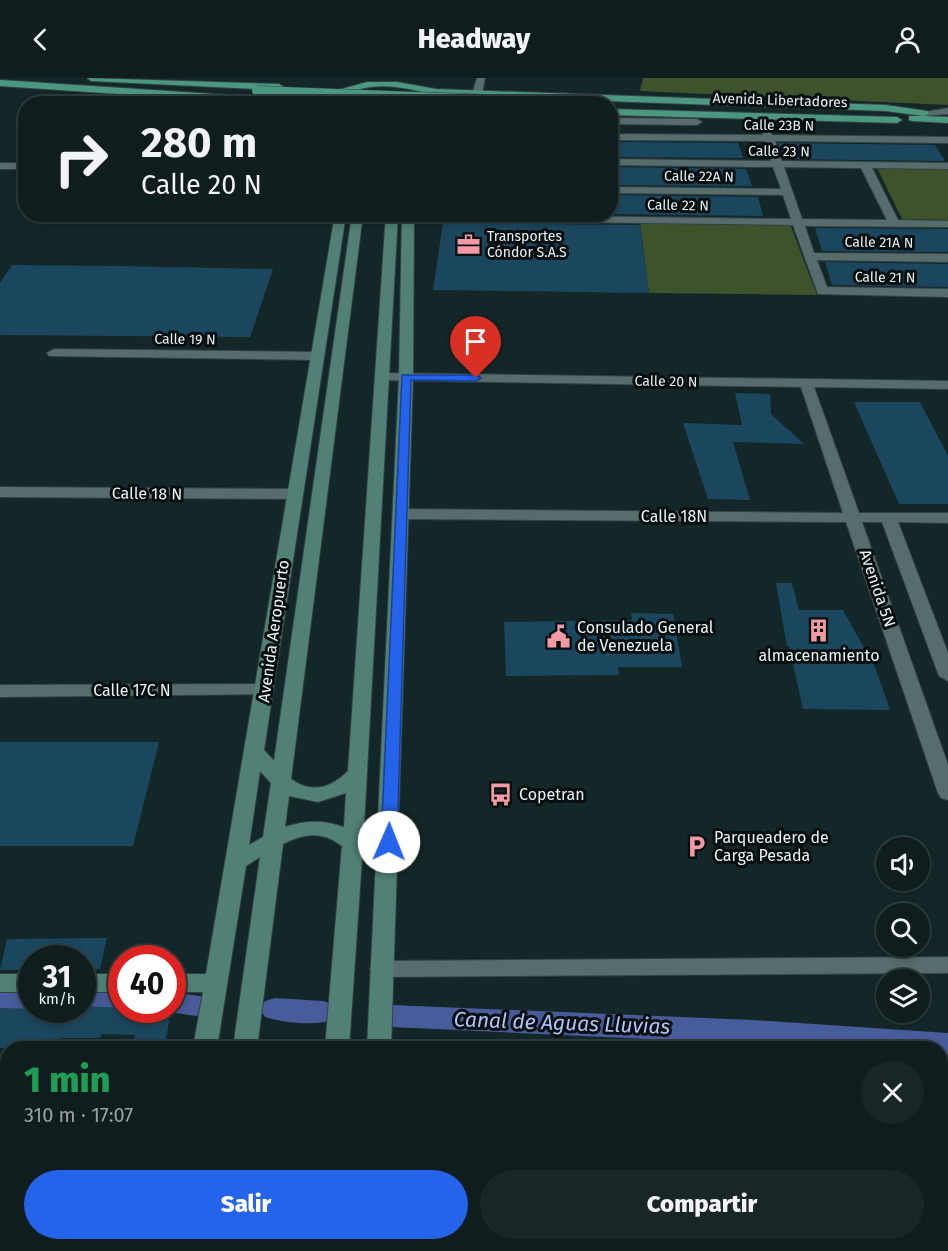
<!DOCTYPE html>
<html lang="es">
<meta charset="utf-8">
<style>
:root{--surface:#0f1d1e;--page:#182627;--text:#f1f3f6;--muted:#9ba2a4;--line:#2f3b3c;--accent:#2563eb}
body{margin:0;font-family:"Fira Sans",sans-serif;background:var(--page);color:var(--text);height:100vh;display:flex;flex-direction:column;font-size:22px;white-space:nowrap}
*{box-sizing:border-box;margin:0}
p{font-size:20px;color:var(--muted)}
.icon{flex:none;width:33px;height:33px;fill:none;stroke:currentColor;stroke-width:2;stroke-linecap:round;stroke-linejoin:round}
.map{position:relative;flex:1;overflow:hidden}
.sheet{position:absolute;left:0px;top:963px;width:948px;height:210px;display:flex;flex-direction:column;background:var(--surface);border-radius:24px 24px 0 0;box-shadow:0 3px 9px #0003,0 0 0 2px var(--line)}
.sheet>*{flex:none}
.guide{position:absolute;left:18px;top:18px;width:600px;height:126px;border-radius:24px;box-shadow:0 3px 9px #0003,0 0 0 2px var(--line);background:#0f1d1e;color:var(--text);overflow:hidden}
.buttons{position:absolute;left:876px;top:759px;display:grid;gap:12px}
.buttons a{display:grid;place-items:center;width:54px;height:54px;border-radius:50%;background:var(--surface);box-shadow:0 3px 9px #0003,0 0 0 2px var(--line);font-size:30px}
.speed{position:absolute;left:18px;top:867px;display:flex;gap:12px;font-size:30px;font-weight:700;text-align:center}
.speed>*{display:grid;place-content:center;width:78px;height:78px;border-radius:50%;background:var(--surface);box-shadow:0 3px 9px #0003,0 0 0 2px var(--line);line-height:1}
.speed small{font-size:15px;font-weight:400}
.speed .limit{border:9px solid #d22;background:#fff;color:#111}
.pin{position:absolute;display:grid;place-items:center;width:51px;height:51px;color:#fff;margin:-62px -26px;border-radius:50% 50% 50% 0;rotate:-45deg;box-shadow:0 0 6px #0007}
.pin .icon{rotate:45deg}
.me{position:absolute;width:66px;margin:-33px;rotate:1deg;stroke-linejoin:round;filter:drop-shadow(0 0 4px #0008)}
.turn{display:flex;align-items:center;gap:21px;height:126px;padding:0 24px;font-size:27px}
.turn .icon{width:78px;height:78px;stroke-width:2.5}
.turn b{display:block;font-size:42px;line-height:51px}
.round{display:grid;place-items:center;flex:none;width:63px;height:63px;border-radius:32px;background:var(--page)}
.head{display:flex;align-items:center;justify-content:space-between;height:102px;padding:0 24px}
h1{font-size:36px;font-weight:800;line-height:45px;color:#1e9e55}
.cta{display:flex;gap:12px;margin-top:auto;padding:12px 24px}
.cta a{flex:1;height:69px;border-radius:36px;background:var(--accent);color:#fff;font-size:24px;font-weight:800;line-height:69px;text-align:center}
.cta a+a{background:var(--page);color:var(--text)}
header{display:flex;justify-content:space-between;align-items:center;height:78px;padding:0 24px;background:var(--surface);font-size:27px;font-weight:800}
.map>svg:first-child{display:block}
</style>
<header><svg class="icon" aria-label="back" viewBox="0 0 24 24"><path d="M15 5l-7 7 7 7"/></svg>Headway<svg class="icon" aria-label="person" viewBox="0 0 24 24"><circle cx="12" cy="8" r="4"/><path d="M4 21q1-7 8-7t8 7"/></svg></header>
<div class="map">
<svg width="948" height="1173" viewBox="0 0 948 1173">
<rect width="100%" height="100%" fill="#142728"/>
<path fill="#3e532b" d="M643,0H948V27L640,13Z
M877,90L948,91V142L902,141Z
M640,145L790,146L817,217L649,215Z
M948,1112V1173H465L525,1166H940L941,1113Z"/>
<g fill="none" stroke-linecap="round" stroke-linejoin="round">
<path fill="#485b9a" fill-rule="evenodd" d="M82,909L122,911V932H127L122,933L82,931Z
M0,910H32L33,932H0Z
M172,914L206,919L211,927L206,935L196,938L162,933L172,932Z
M275,920L323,923L333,926L338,934L333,942C314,948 284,945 265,939L260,931L265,923Z
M392,927L753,942L948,955V979L940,978V970H837L392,949L382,946L377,938L382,930Z"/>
</g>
<path fill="#1b475e" d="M610,64L738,65L743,80L610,79Z
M778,65L935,67L945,83L784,81Z
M610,89L746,91L752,108L610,107Z
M610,117L758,119L763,138L610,136Z
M443,145L640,147L649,215L433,212Z
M815,150L948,151V174L822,173Z
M825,184L948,186V209L832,207Z
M12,187L115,188L273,191L250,259L0,257V205Z
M735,315L770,316L771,336L804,366L733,364L750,422L708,421L683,345L742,347Z
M854,324H920L948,378V426H899Z
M776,505H792L799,532H843L875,589L890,632L803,631L789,568H787Z
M631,535L673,536L682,589H618L619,597L506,598L504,544L632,542Z
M0,664H159L133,768H0Z
M107,860L100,891L82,892V880H32V892H0L7,861Z
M82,928L171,932L166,961L135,962V957L102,956L100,960H60L59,970H0V930L82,932Z"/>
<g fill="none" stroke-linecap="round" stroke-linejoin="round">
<defs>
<path id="street" d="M477,0H485L482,16L477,19L472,16Z
M163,15L171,17L166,26H157Z
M948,30V36L924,38L919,35Z
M761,36L766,39L772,57L948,59V65L775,63L782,83L948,85V91L872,90L898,142L948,143V149L805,148L814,175L948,176V184L817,182L827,209L948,211V219L818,216L793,147L407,142L401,139L404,136L791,141L783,117L610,115V109L781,111L773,89L610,87V81L771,83L765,63L610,62V56L763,57L756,39ZM784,89L861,90L887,142L802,141Z
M610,40L697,41L702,44L697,47L610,46Z
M0,85H26V91H0Z
M54,271L316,274L323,278L316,282L49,278L47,275Z
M384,295L948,303V311L814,309L859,435H948V445L898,444L948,575V603L939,598L882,444H862L948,687V722L941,720L938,715L846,444L401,441L393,436L401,431L843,435L801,309L379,302L377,299Z
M0,409L293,411L301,416L293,421L0,419Z
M265,606L272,608L274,612L272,616L0,619V607Z
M948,879V895L381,899L373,897L370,891L373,885L381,883Z
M948,1077V1099L940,1100V1078Z"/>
<path id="secondary" d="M335,136H346L264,672L274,683L352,136H363L291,701C312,716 331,710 348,693L386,136H398L363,766L349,970H325L342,768C323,753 305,755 283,766L257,970H233L260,779L246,788L217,970H193L203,914H172V896H206ZM260,693L271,705L263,759L249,767ZM346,715L344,749C323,742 306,742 285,749L289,718L318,724Z
M402,136H414L413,299L391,970H367L399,299Z
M0,896H32V914H0Z
M82,896H122V914H82Z
M0,989H8V1009H0Z
M164,1166H190V1173H162Z
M210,1166H236V1173H208Z
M310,1166H336L337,1173H309Z
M361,1166H387L388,1173H360Z"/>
<path id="primary" d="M87,0L279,6L284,9L279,12L91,3Z
M0,2L323,23L327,26H268L0,8Z
M367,4H397L436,11L886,27L927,33L929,35L924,38L948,39V45L912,43L909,42V38H923L886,33L435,17C405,9 365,0 338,22L339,26H330L328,21L338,12Z
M610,31L897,39L902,42L897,45L610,37Z"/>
</defs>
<use href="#street" stroke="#344143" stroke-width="2"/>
<use href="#secondary" stroke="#344143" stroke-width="2"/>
<use href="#primary" stroke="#344143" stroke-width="2"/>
<use href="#street" fill="#576c6d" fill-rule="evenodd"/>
<use href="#secondary" fill="#518176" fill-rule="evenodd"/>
<use href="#primary" fill="#4b977f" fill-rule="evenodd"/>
<defs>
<path id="primary-bridge" d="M257,13L607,26"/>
</defs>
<use href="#primary-bridge" stroke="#344143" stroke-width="11" stroke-linecap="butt"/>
<use href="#primary-bridge" stroke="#4b977f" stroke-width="10"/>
</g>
<path fill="#2563eb" stroke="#184099" stroke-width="1.5" d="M402,297H476L481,300L476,303L411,302L397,764L389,769L381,764Z"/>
<defs>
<symbol id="office-bare" viewBox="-9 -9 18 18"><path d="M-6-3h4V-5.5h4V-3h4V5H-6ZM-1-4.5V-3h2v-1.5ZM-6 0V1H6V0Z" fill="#f49aa4" stroke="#060e0f" stroke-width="2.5" paint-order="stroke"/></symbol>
<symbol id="building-bare" viewBox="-9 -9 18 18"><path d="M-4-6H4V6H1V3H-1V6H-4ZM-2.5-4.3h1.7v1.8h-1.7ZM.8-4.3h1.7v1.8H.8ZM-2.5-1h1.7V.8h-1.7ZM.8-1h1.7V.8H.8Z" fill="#f49aa4" stroke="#060e0f" stroke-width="2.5" paint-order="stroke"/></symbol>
<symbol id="civic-bare" viewBox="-9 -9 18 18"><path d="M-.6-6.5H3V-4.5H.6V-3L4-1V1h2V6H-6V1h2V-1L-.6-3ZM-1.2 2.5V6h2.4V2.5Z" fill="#f49aa4" stroke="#060e0f" stroke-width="2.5" paint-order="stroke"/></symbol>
<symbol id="bus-bare" viewBox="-9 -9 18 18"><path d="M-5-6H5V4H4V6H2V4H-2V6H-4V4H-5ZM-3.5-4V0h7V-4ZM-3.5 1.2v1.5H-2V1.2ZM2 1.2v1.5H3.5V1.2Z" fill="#f49aa4" stroke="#060e0f" stroke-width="2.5" paint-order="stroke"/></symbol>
<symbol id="parking-bare" viewBox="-9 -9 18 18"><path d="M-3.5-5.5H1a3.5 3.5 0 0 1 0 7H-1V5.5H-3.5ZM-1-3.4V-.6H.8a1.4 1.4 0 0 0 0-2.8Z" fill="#f49aa4" stroke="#060e0f" stroke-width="2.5" paint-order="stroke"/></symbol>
</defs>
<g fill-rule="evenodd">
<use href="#office-bare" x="452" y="150" width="33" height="33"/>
<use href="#building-bare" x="802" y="536" width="33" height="33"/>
<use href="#civic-bare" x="542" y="542" width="33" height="33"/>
<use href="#bus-bare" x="484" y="700" width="33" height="33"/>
<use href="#parking-bare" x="680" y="752" width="33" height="33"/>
</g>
<g text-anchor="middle" stroke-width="6" stroke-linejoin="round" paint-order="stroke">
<g font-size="14" fill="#e8f4f4" stroke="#060e0f">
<text transform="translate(780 22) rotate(2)" y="5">Avenida Libertadores</text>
<text transform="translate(779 47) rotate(1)" y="5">Calle 23B N</text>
<text transform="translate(779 73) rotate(1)" y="5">Calle 23 N</text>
<text transform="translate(699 98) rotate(1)" y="5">Calle 22A N</text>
<text transform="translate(678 127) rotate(1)" y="5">Calle 22 N</text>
<text transform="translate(879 164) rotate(1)" y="5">Calle 21A N</text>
<text transform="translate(885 199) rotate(1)" y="5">Calle 21 N</text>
<text transform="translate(185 261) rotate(1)" y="5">Calle 19 N</text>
<text transform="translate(666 303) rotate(1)" y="5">Calle 20 N</text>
</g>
<g font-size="14" fill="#e8f4f4" stroke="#060e0f" text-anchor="start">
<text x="487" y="163">Transportes<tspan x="487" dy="16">Cóndor S.A.S</tspan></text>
</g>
<g font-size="16" fill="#e8f4f4" stroke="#060e0f">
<text transform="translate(147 415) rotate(1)" y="6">Calle 18 N</text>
<text x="674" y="444">Calle 18N</text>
<text transform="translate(878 510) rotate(71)" y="6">Avenida 5N</text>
<text transform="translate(273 553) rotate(-82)" y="6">Avenida Aeropuerto</text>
<text x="132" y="618">Calle 17C N</text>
</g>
<g font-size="16" fill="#e8f4f4" stroke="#060e0f" text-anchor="start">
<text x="577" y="555">Consulado General<tspan x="577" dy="18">de Venezuela</tspan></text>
<text x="819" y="583" text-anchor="middle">almacenamiento</text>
<text x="519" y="722">Copetran</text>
<text x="714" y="765">Parqueadero de<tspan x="714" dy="18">Carga Pesada</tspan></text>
</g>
<g font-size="21" font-style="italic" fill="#b0c3fa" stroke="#060e0f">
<text transform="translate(562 945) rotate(2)" y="7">Canal de Aguas Lluvias</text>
</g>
</g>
</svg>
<div class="buttons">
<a><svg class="icon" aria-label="sound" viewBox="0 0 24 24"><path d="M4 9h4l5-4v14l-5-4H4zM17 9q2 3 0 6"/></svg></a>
<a><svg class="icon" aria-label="search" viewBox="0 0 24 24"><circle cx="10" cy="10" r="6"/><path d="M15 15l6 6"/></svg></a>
<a><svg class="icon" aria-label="layers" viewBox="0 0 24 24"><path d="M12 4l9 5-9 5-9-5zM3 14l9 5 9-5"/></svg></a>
</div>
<div class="speed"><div>31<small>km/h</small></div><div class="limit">40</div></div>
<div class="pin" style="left:476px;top:300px;background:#d93025"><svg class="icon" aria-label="arrive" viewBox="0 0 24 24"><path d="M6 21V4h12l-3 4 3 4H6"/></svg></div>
<svg class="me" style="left:389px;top:764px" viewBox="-20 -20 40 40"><circle r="19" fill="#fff"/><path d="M0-13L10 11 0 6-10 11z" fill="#2563eb"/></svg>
<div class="guide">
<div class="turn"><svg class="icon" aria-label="right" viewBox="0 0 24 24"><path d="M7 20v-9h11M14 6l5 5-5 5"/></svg><div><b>280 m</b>Calle 20 N</div></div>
</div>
<section class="sheet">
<div class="head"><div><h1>1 min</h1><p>310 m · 17:07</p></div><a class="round"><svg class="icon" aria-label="close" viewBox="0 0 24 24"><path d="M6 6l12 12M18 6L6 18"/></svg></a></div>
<div class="cta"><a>Salir</a><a>Compartir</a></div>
</section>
</div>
